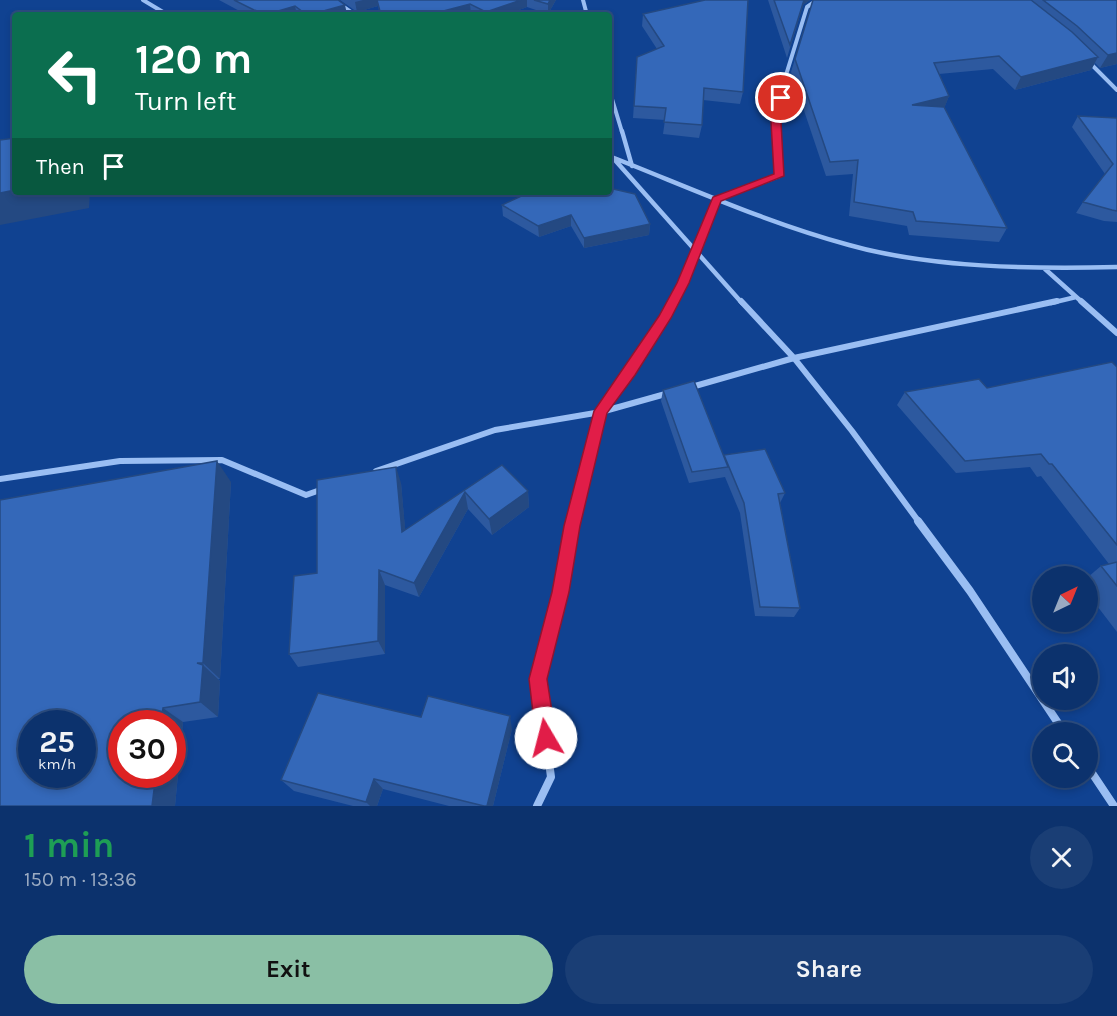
<!DOCTYPE html>
<meta charset="utf-8">
<style>
:root{--surface:#0c326d;--page:#1a3e75;--text:#f1f3f6;--muted:#9aaac2;--line:#2c4d80;--accent:#8abfa5}
body{margin:0;font-family:Karla,sans-serif;background:var(--page);color:var(--text);height:100vh;display:flex;flex-direction:column;font-size:22px;white-space:nowrap}
*{box-sizing:border-box;margin:0}
p{font-size:20px;color:var(--muted)}
.icon{flex:none;width:33px;height:33px;fill:none;stroke:currentColor;stroke-width:2;stroke-linecap:round;stroke-linejoin:round}
.map{position:relative;height:806px;overflow:hidden}
.drawer{display:flex;flex-direction:column;background:var(--surface);flex:1}
.drawer>*{flex:none}
.hud{position:absolute;left:12px;top:12px;width:600px;height:183px;border-radius:6px;box-shadow:0 3px 9px #0003,0 0 0 2px var(--line);background:#0b6e4f;color:#fff;overflow:hidden}
.needle{width:39px;rotate:43deg}
.buttons{position:absolute;left:1032px;top:566px;display:grid;gap:12px}
.buttons a{display:grid;place-items:center;width:66px;height:66px;border-radius:50%;background:var(--surface);box-shadow:0 3px 9px #0003,0 0 0 2px var(--line);font-size:30px}
.speed{position:absolute;left:18px;top:710px;display:flex;gap:12px;font-size:30px;font-weight:700;text-align:center}
.speed>*{display:grid;place-content:center;width:78px;height:78px;border-radius:50%;background:var(--surface);box-shadow:0 3px 9px #0003,0 0 0 2px var(--line);line-height:1}
.speed small{font-size:15px;font-weight:400}
.speed .limit{border:9px solid #d22;background:#fff;color:#111}
.pin{position:absolute;display:grid;place-items:center;width:51px;height:51px;color:#fff;margin:-26px;border:3px solid #fff;border-radius:50%;box-shadow:0 2px 6px #0007}
.me{position:absolute;width:66px;margin:-33px;rotate:352deg;stroke-linejoin:round;filter:drop-shadow(0 0 4px #0008)}
.turn{display:flex;align-items:center;gap:21px;height:126px;padding:0 24px;font-size:27px}
.turn .icon{width:78px;height:78px;stroke-width:2.5}
.turn b{display:block;font-size:42px;line-height:51px}
.then{display:flex;align-items:center;height:57px;padding:0 24px;background:#0003;gap:12px;font-size:22px}
.round{display:grid;place-items:center;flex:none;width:63px;height:63px;border-radius:32px;background:var(--page)}
.overview{display:flex;align-items:center;justify-content:space-between;height:102px;padding:0 24px}
h1{font-size:36px;font-weight:700;line-height:45px;color:#1e9e55}
.button{display:flex;gap:12px;margin-top:auto;padding:12px 24px}
.button a{flex:1;height:69px;border-radius:36px;background:var(--accent);color:#111;font-size:24px;font-weight:700;line-height:69px;text-align:center}
.button a+a{background:var(--page);color:var(--text)}
.map>svg:first-child{display:block}
</style>
<div class="map">
<svg width="1117" height="806" viewBox="0 0 1117 806">
<rect width="100%" height="100%" fill="#104291"/>
<g fill="none" stroke-linecap="round" stroke-linejoin="round">
<path stroke="#9abef3" stroke-width="4" d="M143,0L168,15
M334,0L355,15
M583,0L587,15
M1088,61L1117,90
M609,89L622,132
M777,132L776,122L786,75L807,7L817,0"/>
<path stroke="#9abef3" stroke-width="4.5" d="M622,131L632,166
M609,156C688,187 767,223 849,245C930,268 1033,269 1117,267
M614,159L742,303
M1045,269L1083,303
M673,303L717,199L779,176L776,131
M1051,303L1076,297"/>
<path stroke="#9abef3" stroke-width="6" d="M741,301L794,358L852,431L919,522
M1081,301L1117,333
M688,388L794,358L1057,301
M376,471L495,430L601,412L669,393
M0,479L120,461L222,460L306,495L323,489
M573,522L601,412L665,318L674,301"/>
<path stroke="#9abef3" stroke-width="8" d="M918,521L970,591L1064,732
M1088,767L1114,806
M537,806L551,777L538,679L560,592L573,521"/>
</g>
<path fill="#2d599f" d="M219,0H338L347,14L247,15Z
M340,0H556L548,14L527,7L505,15H474L471,14L466,15H380L378,6L357,12Z
M768,0H810L803,5L787,58Z
M813,0H1117V64L1100,68L1095,63L1091,70L1015,90L993,69L939,74L949,96L944,108L1007,228L999,242L909,235L907,226L849,216L853,174L826,176L791,72Z
M643,14L743,92L740,104L703,100L702,125L699,138L663,134L665,120L633,118L637,57L657,49L642,26Z
M1078,116L1117,118V222L1104,221L1076,213L1083,202L1105,174L1072,127Z
M502,205L650,224L649,235L584,248L571,226L539,237L503,216Z
M1117,367V632L1088,594V577L1101,566L1109,564L1041,476L1037,477L1030,467L956,473L897,405L905,392L987,388Z
M663,390L724,455L785,493L780,503L800,608L794,617L755,616L740,513L725,477L689,483L661,401Z
M502,465L528,491L529,507L492,535L468,509L419,597L385,585V654L298,667L289,654L317,573L401,483L405,530Z
M231,482L220,679H218L220,681L218,717L183,722L175,806H0Z
M421,717L512,729L493,806H449L383,789L377,806H353L294,791L281,780Z"/>
<path fill="#244982" d="M363,0H397H377L378,6L357,12L355,2Z
M521,0H527V7L505,15H487L486,12Z
M550,0H556L548,14V4Z
M804,0H810L803,5L787,58Z
M470,4L471,14L466,15H428Z
M345,5L347,14L345,15H309Z
M295,6L297,15H268V14Z
M1117,53V64L1100,68L1108,55Z
M1098,57L1091,70L1015,90L1021,77Z
M949,96L944,109L912,105Z
M15,190V192H90L89,208L0,225V193Z
M571,215V226L539,237L538,226Z
M650,224L649,235L584,248V238Z
M217,461L231,482L220,679L203,663Z
M396,467L401,483L407,548L402,532Z
M528,491L529,507L492,535L489,519Z
M465,492L468,509L419,597L414,583Z
M379,570L385,585V654L378,641Z
M203,665L220,681L218,717L200,702Z
M163,708L183,722L175,806H152L156,774H172V723H161Z
M510,716L512,729L493,806H487Z
M374,779L383,789L377,806H370L366,802Z"/>
<path fill="#3468b9" stroke="#244982" stroke-width="1.5" fill-rule="evenodd" d="M234,0H338L345,5L309,15H307L295,6L268,14L254,10Z
M377,0H521L486,12L470,4L428,15H381Z
M534,0H550L548,4Z
M705,0H748L743,92L704,88L702,125L664,122L666,108L634,106L637,57L664,46L643,14Z
M774,0H804L790,45Z
M813,0H1031L1072,32L1098,57L1021,77L999,56L934,63L949,96L912,105L944,107L1007,228L916,221L913,212L854,202L858,160L830,162L795,59Z
M1043,0H1117V53L1108,55L1077,26Z
M1078,116L1117,118V211L1112,210L1083,202L1113,164Z
M15,138V190L0,193V140Z
M609,188L635,194L650,224L584,238L571,215L538,226L502,205L530,192H609Z
M1112,362L1117,367V545L1052,464H1049L1041,454L965,461L905,392L979,379L987,388Z
M694,381L728,467L692,472L663,390Z
M765,449L785,493L778,494L800,608L760,607L744,503L724,455Z
M217,461L203,663H197L203,665L200,702L163,708L161,723H122V774H156L152,806H0V500ZM32,723H82V774H32Z
M502,465L528,491L489,519L465,492L414,583L379,570L378,641L289,654L294,576L317,573V480L396,467L402,532Z
M1117,562V586L1101,566Z
M318,693L421,717L428,696L510,716L487,806H484L374,779L366,802L281,780Z"/>
<path fill="#e11d48" stroke="#92132f" stroke-width="1.5" d="M781,96L785,98L781,122L784,176L721,201L689,283L671,318L635,375L607,413L580,526L569,592L547,679L556,738L553,745L546,747L539,745L536,738L529,679L552,592L564,526L594,411L659,316L677,283L713,197L774,174L771,122L777,98Z"/>
</svg>
<div class="buttons">
<a><svg class="needle" viewBox="-14 -14 28 28"><path d="M0-13l5 13h-10z" fill="#e53935"/><path d="M0 13l5-13h-10z" fill="#9aaac2"/></svg></a>
<a><svg class="icon" aria-label="sound" viewBox="0 0 24 24"><path d="M4 9h4l5-4v14l-5-4H4zM17 9q2 3 0 6"/></svg></a>
<a><svg class="icon" aria-label="search" viewBox="0 0 24 24"><circle cx="10" cy="10" r="6"/><path d="M15 15l6 6"/></svg></a>
</div>
<div class="speed"><div>25<small>km/h</small></div><div class="limit">30</div></div>
<div class="pin" style="left:781px;top:98px;background:#d93025"><svg class="icon" aria-label="arrive" viewBox="0 0 24 24"><path d="M6 21V4h12l-3 4 3 4H6"/></svg></div>
<svg class="me" style="left:546px;top:738px" viewBox="-20 -20 40 40"><circle r="19" fill="#fff"/><path d="M0-13L10 11 0 6-10 11z" fill="#e11d48"/></svg>
<div class="hud">
<div class="turn"><svg class="icon" aria-label="left" viewBox="0 0 24 24"><path d="M17 20v-9H6M10 6l-5 5 5 5"/></svg><div><b>120 m</b>Turn left</div></div>
<div class="then">Then<svg class="icon" aria-label="arrive" viewBox="0 0 24 24"><path d="M6 21V4h12l-3 4 3 4H6"/></svg></div>
</div>
</div>
<section class="drawer">
<div class="overview"><div><h1>1 min</h1><p>150 m · 13:36</p></div><a class="round"><svg class="icon" aria-label="close" viewBox="0 0 24 24"><path d="M6 6l12 12M18 6L6 18"/></svg></a></div>
<div class="button"><a>Exit</a><a>Share</a></div>
</section>
